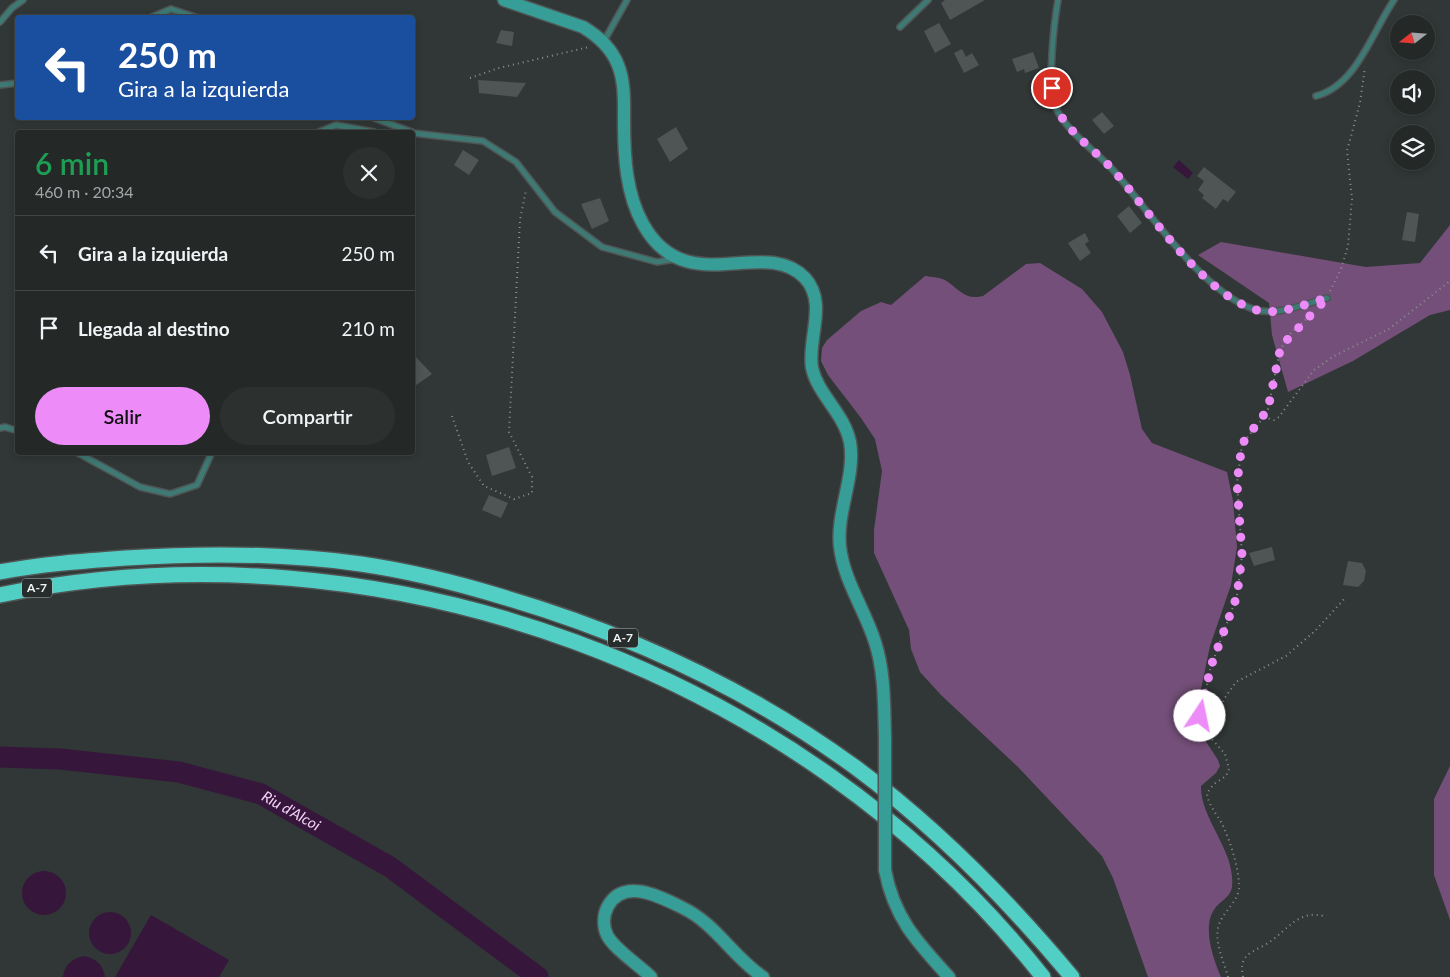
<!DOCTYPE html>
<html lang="es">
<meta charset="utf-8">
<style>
:root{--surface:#242928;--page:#2c3130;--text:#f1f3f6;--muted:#a3a6a8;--line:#414545;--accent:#ed8cf9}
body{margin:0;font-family:Lato,sans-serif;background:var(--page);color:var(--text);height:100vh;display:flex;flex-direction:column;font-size:19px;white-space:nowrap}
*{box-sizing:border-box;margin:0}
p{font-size:16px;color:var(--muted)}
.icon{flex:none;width:28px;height:28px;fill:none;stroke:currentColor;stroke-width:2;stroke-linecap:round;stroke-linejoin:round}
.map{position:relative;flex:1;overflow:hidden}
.drawer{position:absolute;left:15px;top:130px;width:400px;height:325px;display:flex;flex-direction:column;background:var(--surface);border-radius:5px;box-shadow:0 2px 8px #0003,0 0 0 1px var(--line)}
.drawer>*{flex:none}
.hud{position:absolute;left:15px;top:15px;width:400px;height:105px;border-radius:5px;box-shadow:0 2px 8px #0003,0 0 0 1px var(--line);background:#1a4fa0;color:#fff;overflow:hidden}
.needle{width:32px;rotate:253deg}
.controls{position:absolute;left:1390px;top:15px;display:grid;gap:10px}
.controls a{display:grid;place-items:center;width:45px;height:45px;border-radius:50%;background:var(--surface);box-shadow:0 2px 8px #0003,0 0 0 1px var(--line);font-size:25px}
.pin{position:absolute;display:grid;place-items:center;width:42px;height:42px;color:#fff;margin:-21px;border:2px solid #fff;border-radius:50%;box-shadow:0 1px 5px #0007}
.me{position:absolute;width:55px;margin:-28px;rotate:11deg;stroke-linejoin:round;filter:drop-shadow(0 0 4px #0008)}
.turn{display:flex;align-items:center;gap:18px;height:105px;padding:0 20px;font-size:22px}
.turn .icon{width:65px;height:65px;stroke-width:2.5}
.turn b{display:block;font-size:35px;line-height:42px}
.round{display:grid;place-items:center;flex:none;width:52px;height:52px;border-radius:26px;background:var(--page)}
.headline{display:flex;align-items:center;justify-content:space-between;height:85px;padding:0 20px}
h1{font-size:30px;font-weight:600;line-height:38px;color:#1e9e55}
.button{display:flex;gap:10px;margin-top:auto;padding:10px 20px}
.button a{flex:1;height:58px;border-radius:30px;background:var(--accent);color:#111;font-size:20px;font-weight:600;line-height:58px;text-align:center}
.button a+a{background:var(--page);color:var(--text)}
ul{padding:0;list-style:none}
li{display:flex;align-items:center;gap:15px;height:75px;padding:0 20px;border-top:1px solid var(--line)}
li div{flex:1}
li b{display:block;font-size:19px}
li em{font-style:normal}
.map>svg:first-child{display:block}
</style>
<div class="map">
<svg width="1450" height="977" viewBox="0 0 1450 977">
<rect width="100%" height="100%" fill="#303736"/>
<path fill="#744f79" d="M1450,225V310L1430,315L1353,361L1288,392L1272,335L1269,303L1198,255L1221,242L1366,267L1420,263Z
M1040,263L1082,289L1102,312L1123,352L1130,375L1142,429L1152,443L1227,472L1233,501L1237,547L1231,585L1210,646L1201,689L1193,710L1197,728L1218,760L1220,766L1216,773L1201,786C1200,819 1236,851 1232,887C1231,896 1221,901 1216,907C1201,925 1213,958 1221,977H1148L1113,878L1102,856L1018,767L941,695L920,672L911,649L909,630L874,553V530L882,471L875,439L861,418L828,375L821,361L822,348L827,340L861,311L881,302L891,305L925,276C932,277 938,277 945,280C958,288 965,301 983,296L1026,264Z
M1450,766V920L1434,875V799Z"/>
<path fill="#37163b" d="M1179,160L1193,173L1188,179L1173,167Z
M22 893a22 22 0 1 1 44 0a22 22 0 1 1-44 0Z
M89 933a21 21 0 1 1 42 0a21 21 0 1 1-42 0Z
M151,915L229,960L219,977H115Z
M84,956C96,958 103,965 105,977H63C64,965 73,958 84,956Z"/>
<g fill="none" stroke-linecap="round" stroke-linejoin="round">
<path stroke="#37163b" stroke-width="21" id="s1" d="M0,757L60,759L179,772L261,794L390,867L538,977"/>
</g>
<path fill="#4e5554" d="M945,0H985L950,20L941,3Z
M939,23L951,44L935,53L924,31Z
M501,30L514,32L512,46L496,43Z
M962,49L966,57L972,53L979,65L964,73L954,53Z
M1033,52L1039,68L1025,73L1024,69L1017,72L1012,59Z
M478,80L526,83L517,97L479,93Z
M1102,112L1114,126L1104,134L1092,120Z
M676,127L688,149L670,162L657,139Z
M463,150L479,160L469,175L454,165Z
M1204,167L1236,192L1228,202L1223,199L1216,209L1202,198L1204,195L1198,190L1204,181L1197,176Z
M600,198L609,221L592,229L581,204Z
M1129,206L1142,223L1130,233L1117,216Z
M1407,212L1419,214L1415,242L1402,240Z
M1085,233L1089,241L1085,244L1091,253L1080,261L1068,243Z
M412,353L432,374L412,388Z
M509,447L516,468L492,476L486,455Z
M489,495L508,503L501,518L482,510Z
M1272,547L1275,560L1254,566L1249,553Z
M1348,561L1362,563L1366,571L1364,581L1358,587L1343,585Z"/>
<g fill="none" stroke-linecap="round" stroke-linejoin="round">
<defs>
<path id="lane" d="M1058,0C1054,23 1047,85 1055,106C1066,132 1095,150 1114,171C1149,211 1202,291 1253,309C1276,317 1305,304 1327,298
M150,18L171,9L198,18
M0,22L12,8L23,0
M900,27L928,0
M604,41L627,0
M0,85L18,83
M1316,96C1357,85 1372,32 1394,0
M374,118L412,132
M319,132L336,125L374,132
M412,133L483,141L516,162L555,212L602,247L657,262L675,259
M0,428L5,427L18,431
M76,452L140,487L170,494L197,485L212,452"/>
<path id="secondary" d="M504,0L583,27C598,36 611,47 618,65C625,82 624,103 624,121C624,156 626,194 643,224C686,302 764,235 805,278C828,303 807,339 812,368C818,395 844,413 850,442C856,476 836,512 840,547C844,581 865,610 875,642C885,673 884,706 885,738
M885,870C894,918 917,942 949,977
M651,977C639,965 614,949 607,935C603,926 603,915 608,906C624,877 661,897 683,908C716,924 733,957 763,977"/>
<path id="highway" d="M0,572C42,564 84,561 126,558C205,553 283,553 361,564C409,571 457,583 503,597C629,634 748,689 855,767C936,827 1007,899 1072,977
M0,595C382,516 802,671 1043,977"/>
</defs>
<use href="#lane" stroke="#4f5554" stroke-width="8"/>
<use href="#secondary" stroke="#4f5554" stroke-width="15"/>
<use href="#highway" stroke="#4f5554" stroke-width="18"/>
<path stroke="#8b9190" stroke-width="2" stroke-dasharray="1 4" stroke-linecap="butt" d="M470,78L499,68L589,47
M1330,291L1341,269L1348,246L1352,199L1347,151L1360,103L1365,67
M452,416L468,462L484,486L514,499L532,493V477L509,432L520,220L526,190
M1264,417L1274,420L1279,417L1314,370L1334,356L1389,329L1450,281
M1202,725L1217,720L1224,699L1236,682L1286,656L1315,631L1346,597
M1228,977C1224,962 1215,944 1218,928C1221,912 1241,901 1239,884C1238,866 1231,844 1224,828C1219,816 1208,806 1207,793L1214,784L1226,776L1229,769L1225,754L1204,730L1200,717L1211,666L1237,596L1242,555L1237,483L1242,444L1264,417L1268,409L1280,350L1290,334L1315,311
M1243,977C1242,970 1241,964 1245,958C1251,950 1264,947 1271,941C1289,928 1299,910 1324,916"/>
<use href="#lane" stroke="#3e7973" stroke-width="5"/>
<use href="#secondary" stroke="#369e96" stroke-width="12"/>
<use href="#highway" stroke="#52cfc5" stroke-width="15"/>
<defs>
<path id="secondary-bridge" d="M885,870V738"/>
</defs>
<use href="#secondary-bridge" stroke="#4f5554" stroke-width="15" stroke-linecap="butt"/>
<use href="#secondary-bridge" stroke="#369e96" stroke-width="12"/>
</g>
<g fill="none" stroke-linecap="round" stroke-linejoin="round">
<path stroke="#ed8cf9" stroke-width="9" stroke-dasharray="0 16.2" d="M1052,88C1053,99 1056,109 1063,119C1077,139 1098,153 1114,171C1149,211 1202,292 1253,309C1276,317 1305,304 1327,298L1285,342L1280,350L1268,409L1242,444L1237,483L1242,555L1237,596L1211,666L1200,716"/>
</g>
<g text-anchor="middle" stroke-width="4.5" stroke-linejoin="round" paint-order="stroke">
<g fill="#272d2c" stroke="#b4b9b8" stroke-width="1">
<rect x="22" y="578.5" width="30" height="19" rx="4"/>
<rect x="608" y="628.5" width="30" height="19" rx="4"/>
</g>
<g font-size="12" font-weight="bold" fill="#f0f5f4">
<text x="37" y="592">A-7</text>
<text x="623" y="642">A-7</text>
</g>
<g font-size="15" font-style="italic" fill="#f5d2f9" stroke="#272d2c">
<text dy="5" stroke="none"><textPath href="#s1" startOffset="299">Riu d'Alcoi</textPath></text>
</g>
</g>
</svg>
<div class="controls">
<a><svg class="needle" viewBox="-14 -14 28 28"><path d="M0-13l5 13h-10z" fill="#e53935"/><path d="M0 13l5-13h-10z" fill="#a3a6a8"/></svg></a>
<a><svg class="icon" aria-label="sound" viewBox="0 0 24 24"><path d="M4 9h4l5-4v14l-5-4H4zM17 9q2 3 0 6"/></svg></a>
<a><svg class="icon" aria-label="layers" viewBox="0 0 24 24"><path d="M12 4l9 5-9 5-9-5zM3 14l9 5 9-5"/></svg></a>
</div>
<div class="pin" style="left:1052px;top:88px;background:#d93025"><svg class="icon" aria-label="arrive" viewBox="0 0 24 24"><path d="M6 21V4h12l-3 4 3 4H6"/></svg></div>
<svg class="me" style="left:1200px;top:716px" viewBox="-20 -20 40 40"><circle r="19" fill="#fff"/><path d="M0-13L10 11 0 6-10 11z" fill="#ed8cf9"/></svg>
<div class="hud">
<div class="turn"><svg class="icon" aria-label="left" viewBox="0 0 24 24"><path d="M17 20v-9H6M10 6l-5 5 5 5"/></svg><div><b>250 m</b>Gira a la izquierda</div></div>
</div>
<section class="drawer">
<div class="headline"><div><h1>6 min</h1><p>460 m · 20:34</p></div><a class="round"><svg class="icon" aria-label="close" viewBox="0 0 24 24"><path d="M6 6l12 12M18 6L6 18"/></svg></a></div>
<ul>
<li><svg class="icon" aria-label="left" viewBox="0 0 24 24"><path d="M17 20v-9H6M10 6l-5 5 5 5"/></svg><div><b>Gira a la izquierda</b></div><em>250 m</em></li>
<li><svg class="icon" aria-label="arrive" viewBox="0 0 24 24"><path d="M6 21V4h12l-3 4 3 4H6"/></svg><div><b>Llegada al destino</b></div><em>210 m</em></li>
</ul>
<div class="button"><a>Salir</a><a>Compartir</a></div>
</section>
</div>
